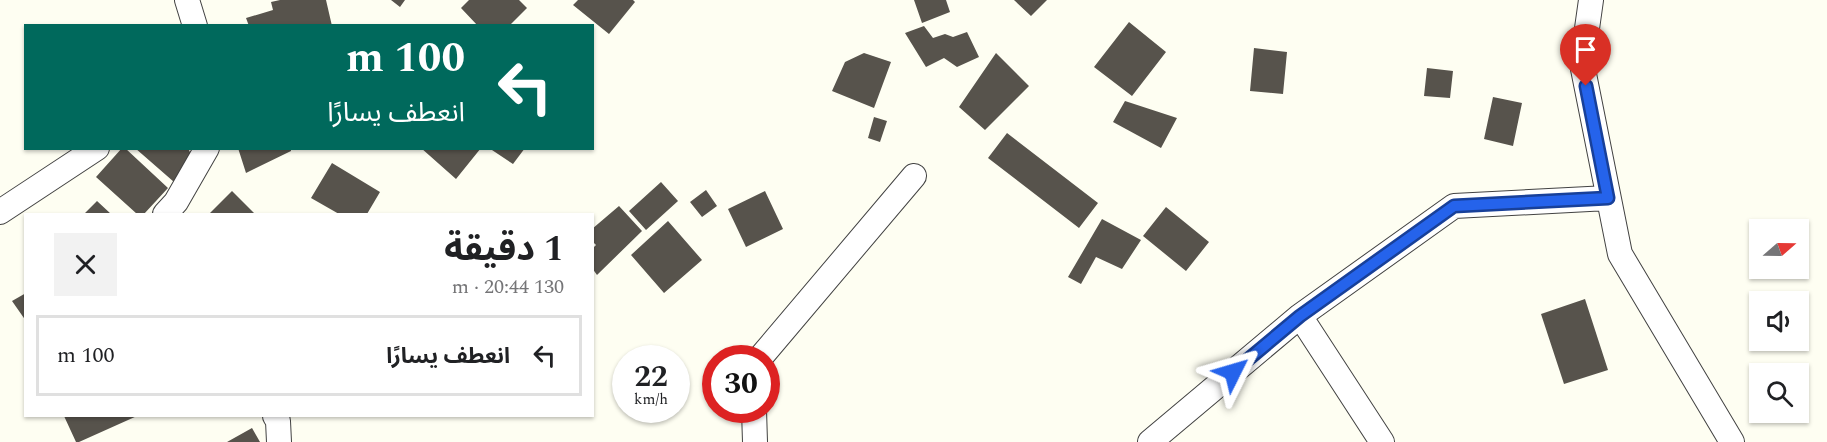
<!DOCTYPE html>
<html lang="ar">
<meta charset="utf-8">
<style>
:root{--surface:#fff;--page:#f2f2f2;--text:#202124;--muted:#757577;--line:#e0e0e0}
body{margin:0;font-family:Spectral,"Noto Sans Arabic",serif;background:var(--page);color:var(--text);direction:rtl;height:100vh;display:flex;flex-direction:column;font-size:22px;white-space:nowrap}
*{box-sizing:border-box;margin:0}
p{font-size:20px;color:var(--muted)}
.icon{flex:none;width:33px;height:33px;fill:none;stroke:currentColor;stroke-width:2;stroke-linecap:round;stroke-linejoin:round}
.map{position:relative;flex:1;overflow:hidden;direction:ltr}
.sheet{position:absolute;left:24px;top:213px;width:570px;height:204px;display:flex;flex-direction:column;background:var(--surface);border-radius:0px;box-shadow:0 2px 4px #0004;direction:rtl}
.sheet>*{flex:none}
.guide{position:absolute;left:24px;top:24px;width:570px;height:126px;border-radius:0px;box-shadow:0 2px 4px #0004;direction:rtl;background:#00695c;color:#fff;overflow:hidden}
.needle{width:39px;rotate:70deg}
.tools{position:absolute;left:1749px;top:219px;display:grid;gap:12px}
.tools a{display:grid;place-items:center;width:60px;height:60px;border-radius:0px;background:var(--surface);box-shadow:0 2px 4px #0004;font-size:30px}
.speed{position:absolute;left:612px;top:345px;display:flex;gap:12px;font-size:30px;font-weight:700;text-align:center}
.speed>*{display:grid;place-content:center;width:78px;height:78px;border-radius:50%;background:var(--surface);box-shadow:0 2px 4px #0004;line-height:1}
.speed small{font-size:15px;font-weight:400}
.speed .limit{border:9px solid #d22;background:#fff;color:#111}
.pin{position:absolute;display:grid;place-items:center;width:51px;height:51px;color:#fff;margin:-62px -26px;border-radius:50% 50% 50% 0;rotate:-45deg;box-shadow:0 0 6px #0007}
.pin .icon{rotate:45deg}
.me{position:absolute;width:66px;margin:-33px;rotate:50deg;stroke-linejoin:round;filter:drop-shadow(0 0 4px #0008)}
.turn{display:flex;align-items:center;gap:21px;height:126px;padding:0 30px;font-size:27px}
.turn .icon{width:78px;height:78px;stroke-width:2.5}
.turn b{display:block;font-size:42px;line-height:51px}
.round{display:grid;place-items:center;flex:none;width:63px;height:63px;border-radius:0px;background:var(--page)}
.headline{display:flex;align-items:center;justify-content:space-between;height:102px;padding:0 30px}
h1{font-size:36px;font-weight:700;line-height:45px}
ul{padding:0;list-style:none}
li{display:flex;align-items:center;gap:18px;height:81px;margin:0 12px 9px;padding:0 18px;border:3px solid var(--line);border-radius:0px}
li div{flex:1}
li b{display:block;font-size:22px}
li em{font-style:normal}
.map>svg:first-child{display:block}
</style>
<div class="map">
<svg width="1827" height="442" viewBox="0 0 1827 442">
<rect width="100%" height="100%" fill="#fefef2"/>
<path fill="#57534c" d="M280,0H326L332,26H249L246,18L273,10L271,2Z
M391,0H405L400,7Z
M469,0H519L527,8L509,26H478L461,8Z
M578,0H633L635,2L609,34L573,5Z
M914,0H946L950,12L922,23Z
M1014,0H1047L1031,16Z
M1129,22L1166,52L1132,96L1094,67Z
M924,26L933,38L945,34L953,37L967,32L979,57L957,67L944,58L926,67L905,33Z
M1254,48L1287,52L1283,94L1250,91Z
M864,53L891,62L874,108L832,91L845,62Z
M996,53L1029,86L985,130L959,107Z
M1427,68L1453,71L1450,98L1424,96Z
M1493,97L1522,103L1513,146L1484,139Z
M1125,101L1177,118L1161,148L1113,122Z
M874,117L887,121L880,142L868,138Z
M1007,133L1098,203L1079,228L988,158Z
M122,148H125L168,188L144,214H137L96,177Z
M135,148H188L195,163L174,182Z
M238,148H291V151L246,173Z
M421,148H481L456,179Z
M489,148H525L513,164Z
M332,163L380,192L367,214H339L311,198Z
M661,182L678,201L646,230L629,211Z
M706,190L717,206L702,217L690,202Z
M232,191L255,214H209Z
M765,191L783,229L746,247L728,209Z
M97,201L111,214H84Z
M619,206L642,231L597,275L592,268V249L596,245L592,241V229Z
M1166,207L1209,242L1186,271L1143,236Z
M1102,219L1141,240L1122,269L1096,257L1081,284L1068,277Z
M668,221L702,260L664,293L631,255Z
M26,293V321L12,301Z
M1585,299L1608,370L1564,384L1541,314Z
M64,416H137L79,442H76Z
M252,428L260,442H227Z"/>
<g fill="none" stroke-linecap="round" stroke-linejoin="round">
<defs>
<path id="street" d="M187,0L195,26
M1591,0L1582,64L1620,254L1732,442
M0,212L97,148
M165,214L176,202L207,148
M760,358L914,176
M754,410L755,442
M275,416L278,421L279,442
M1150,442L1300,316
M1382,442L1300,316L1454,206L1608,198"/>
</defs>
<use href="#street" stroke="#424242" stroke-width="26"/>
<use href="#street" stroke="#fff" stroke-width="24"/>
</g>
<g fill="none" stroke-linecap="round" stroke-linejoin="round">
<defs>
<path id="route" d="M1233,372L1300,316L1454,206L1608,198L1586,86"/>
</defs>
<use href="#route" stroke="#184099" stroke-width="15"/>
<use href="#route" stroke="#2563eb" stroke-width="10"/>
</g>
</svg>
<div class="tools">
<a><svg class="needle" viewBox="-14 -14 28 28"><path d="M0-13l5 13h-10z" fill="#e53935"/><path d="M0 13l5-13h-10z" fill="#757577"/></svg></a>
<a><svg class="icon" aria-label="sound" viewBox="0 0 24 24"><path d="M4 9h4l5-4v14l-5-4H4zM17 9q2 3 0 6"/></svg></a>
<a><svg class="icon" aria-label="search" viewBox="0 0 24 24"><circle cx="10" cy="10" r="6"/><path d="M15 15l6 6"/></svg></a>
</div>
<div class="speed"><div>22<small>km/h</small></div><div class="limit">30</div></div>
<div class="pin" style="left:1586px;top:86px;background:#d93025"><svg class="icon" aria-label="arrive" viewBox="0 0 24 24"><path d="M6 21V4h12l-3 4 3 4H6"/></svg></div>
<svg class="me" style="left:1233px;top:372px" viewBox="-20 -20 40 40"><path d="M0-17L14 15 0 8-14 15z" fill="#2563eb" stroke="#fff" stroke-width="4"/></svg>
<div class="guide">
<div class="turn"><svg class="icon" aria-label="left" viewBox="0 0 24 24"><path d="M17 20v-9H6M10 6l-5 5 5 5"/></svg><div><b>100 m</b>انعطف يسارًا</div></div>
</div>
<section class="sheet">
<div class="headline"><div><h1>1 دقيقة</h1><p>130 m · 20:44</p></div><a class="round"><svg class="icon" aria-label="close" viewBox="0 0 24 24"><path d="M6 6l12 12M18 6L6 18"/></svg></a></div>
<ul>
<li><svg class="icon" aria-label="left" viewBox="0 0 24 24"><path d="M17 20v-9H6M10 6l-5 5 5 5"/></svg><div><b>انعطف يسارًا</b></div><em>100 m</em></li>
</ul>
</section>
</div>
